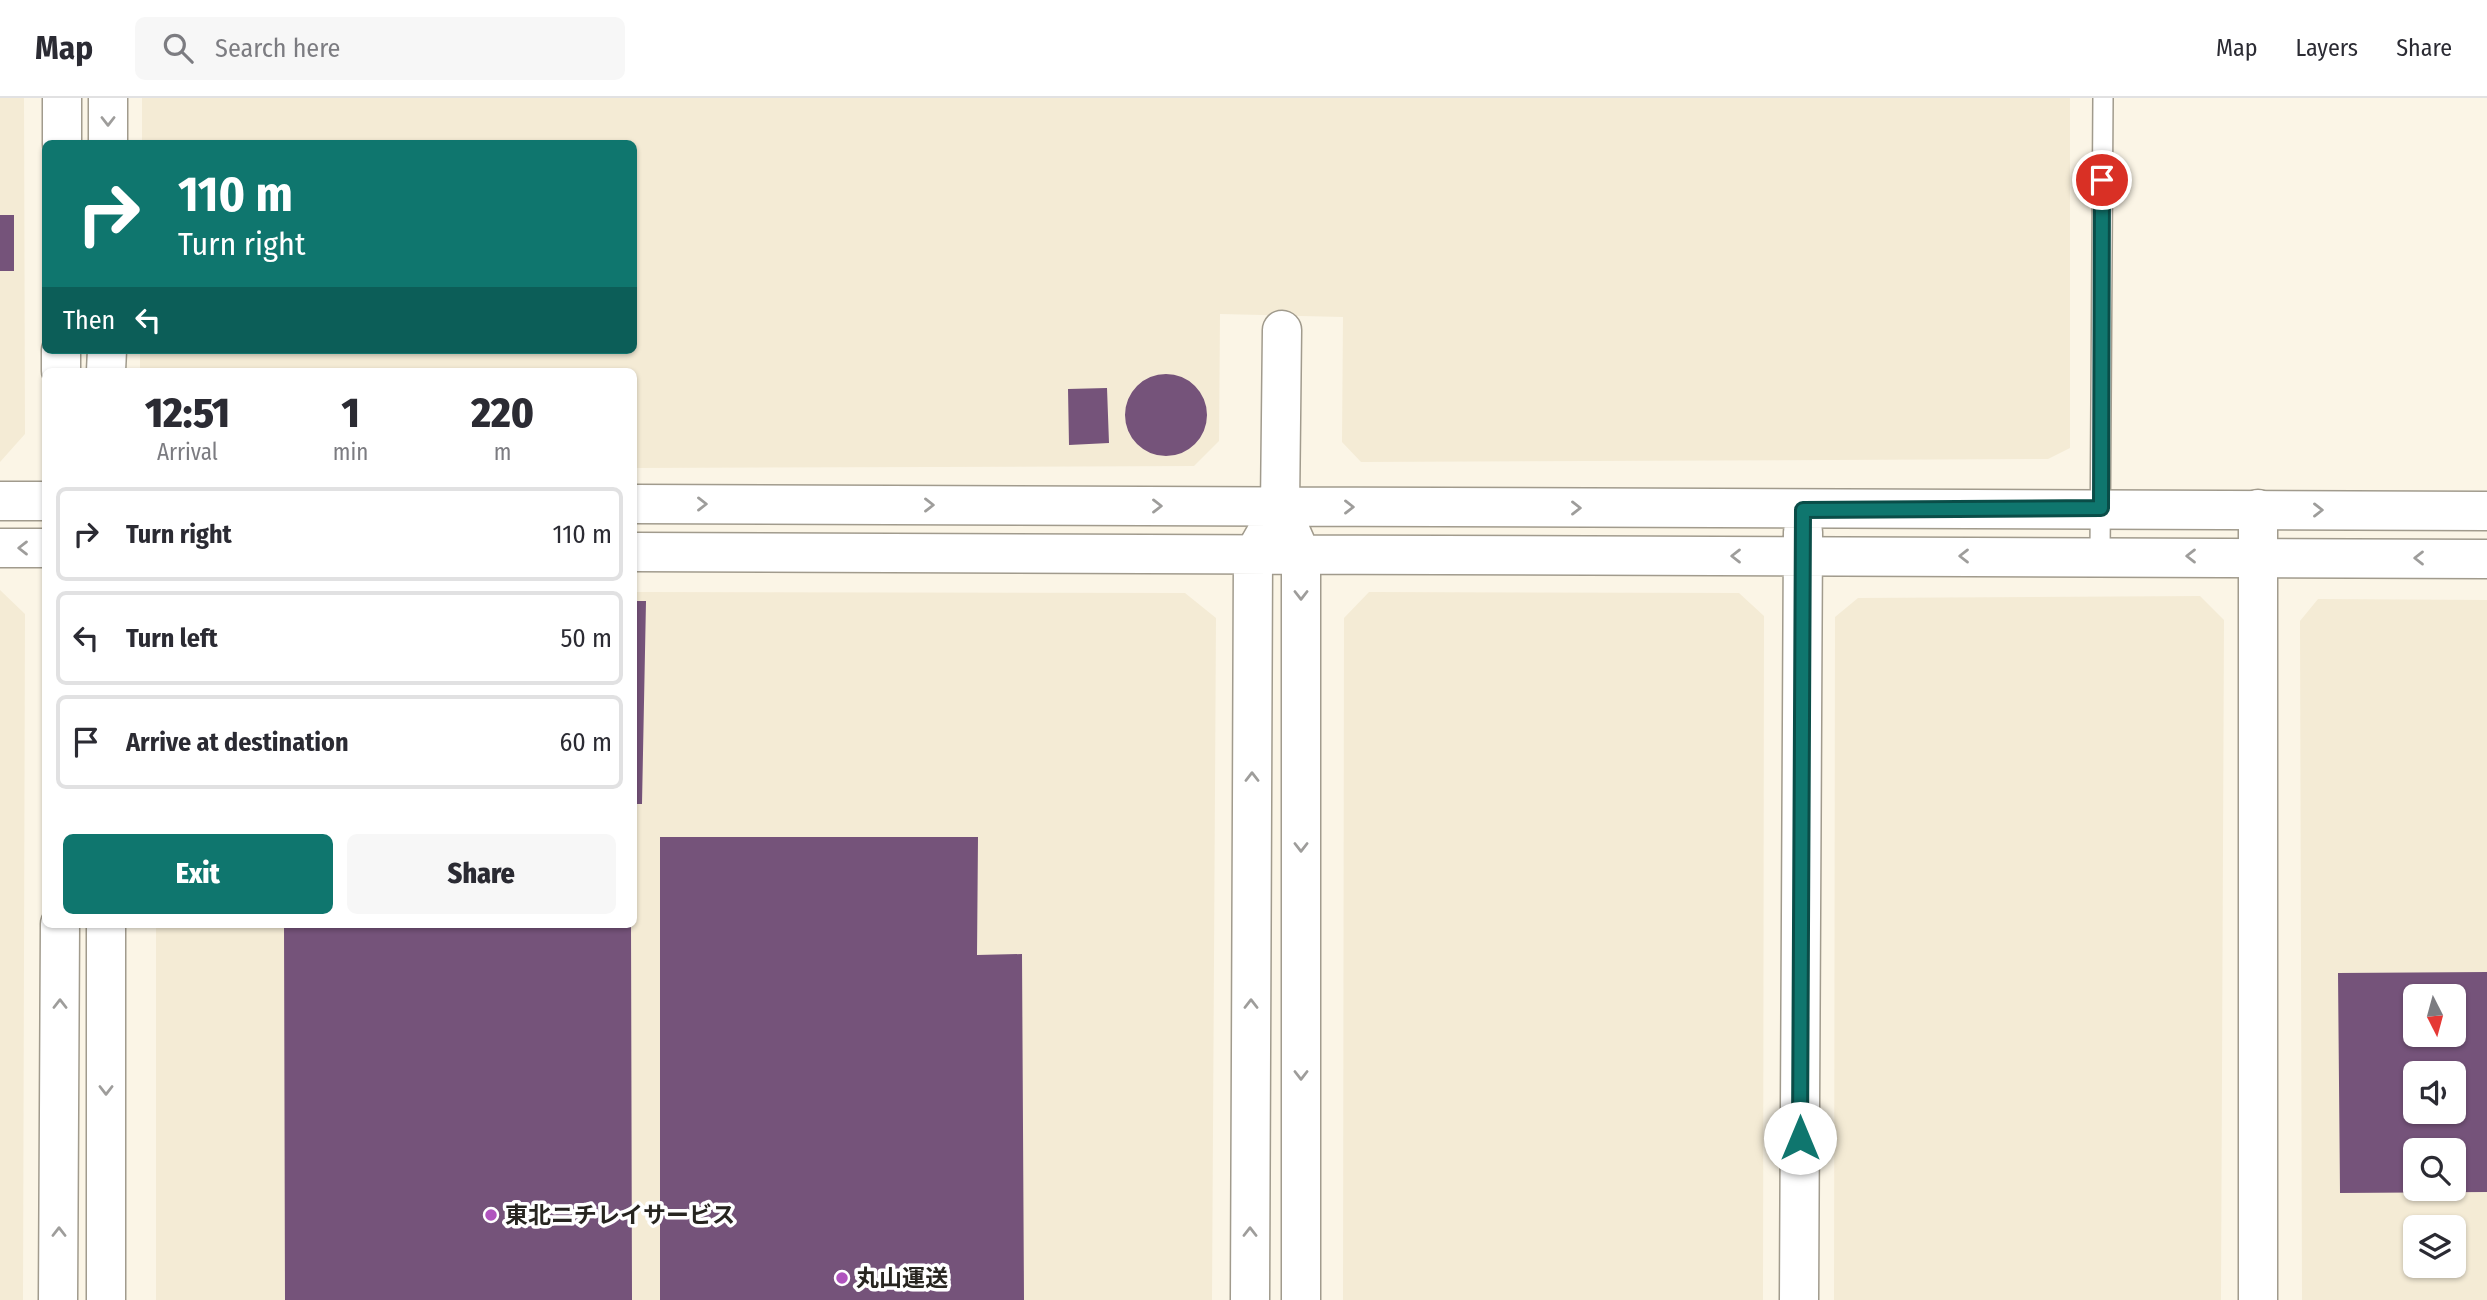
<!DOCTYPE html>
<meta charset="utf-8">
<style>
:root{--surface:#fff;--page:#f7f7f7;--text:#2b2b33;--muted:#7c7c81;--line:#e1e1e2;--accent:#0f766e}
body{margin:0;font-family:"Fira Sans Condensed","Noto Sans JP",sans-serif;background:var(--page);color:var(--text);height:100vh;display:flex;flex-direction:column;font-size:26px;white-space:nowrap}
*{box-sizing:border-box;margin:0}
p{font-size:23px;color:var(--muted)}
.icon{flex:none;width:38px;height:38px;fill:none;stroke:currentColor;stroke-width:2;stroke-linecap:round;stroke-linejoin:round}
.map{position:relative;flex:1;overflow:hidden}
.sheet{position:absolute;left:42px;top:270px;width:595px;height:560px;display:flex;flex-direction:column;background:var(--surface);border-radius:10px;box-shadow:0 2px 5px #0004}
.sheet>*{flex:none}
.top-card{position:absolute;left:42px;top:42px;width:595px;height:214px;border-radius:10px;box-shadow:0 2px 5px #0004;background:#0f766e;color:#fff;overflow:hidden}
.needle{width:46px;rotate:174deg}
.controls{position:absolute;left:2403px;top:886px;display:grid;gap:14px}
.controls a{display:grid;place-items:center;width:63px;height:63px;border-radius:10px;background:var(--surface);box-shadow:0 2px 5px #0004;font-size:35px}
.pin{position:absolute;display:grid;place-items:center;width:60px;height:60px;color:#fff;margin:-30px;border:4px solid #fff;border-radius:50%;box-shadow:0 2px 7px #0007}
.me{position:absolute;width:77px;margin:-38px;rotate:0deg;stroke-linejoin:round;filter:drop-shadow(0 0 5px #0008)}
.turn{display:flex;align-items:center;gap:24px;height:147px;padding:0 21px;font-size:32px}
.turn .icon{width:91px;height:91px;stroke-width:2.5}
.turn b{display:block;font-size:49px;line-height:60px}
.then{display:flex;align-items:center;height:66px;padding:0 21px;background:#0003;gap:14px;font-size:26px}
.eta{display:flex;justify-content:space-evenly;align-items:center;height:119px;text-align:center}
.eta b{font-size:42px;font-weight:800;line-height:49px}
.button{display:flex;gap:14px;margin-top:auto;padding:14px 21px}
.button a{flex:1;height:80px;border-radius:10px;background:var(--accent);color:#fff;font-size:28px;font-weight:800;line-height:80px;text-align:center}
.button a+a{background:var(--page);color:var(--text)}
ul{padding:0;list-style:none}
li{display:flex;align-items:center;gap:21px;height:94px;margin:0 14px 10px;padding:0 7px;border:4px solid var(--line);border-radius:10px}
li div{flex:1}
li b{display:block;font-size:26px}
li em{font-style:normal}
header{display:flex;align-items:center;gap:42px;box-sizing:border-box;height:98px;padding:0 35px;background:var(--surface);border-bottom:2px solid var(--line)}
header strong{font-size:33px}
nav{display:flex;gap:38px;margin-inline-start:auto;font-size:24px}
.search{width:490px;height:63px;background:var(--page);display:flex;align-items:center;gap:18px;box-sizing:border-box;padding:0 24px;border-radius:10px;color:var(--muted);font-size:26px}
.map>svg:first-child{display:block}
</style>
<header>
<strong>Map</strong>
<div class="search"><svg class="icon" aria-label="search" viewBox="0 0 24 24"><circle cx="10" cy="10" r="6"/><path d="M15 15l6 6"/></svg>Search here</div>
<nav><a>Map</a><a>Layers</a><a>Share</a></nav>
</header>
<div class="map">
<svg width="2487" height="1202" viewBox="0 0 2487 1202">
<rect width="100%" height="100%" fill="#fbf5e6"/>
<path fill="#f4ebd5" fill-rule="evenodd" d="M0,0H24L25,336L0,364Z
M142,0H2070V350L2048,361L1361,364L1342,344L1343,219L1220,216L1219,343L1194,368L634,370V273H140V252H634V46L142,45Z
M0,492L25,516L23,1202H0Z
M634,494L1185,495L1216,520L1212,1202H156V826H634Z
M1369,494L1739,495L1764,518L1763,1202H1343L1344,520Z
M2200,498L2224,522L2221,1202H1834L1835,519L1858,500Z
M2318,501L2487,502V1202H2302L2300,523ZM2415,898H2454V936H2415ZM2415,975H2454V1013H2415ZM2415,1052H2454V1090H2415ZM2415,1129H2454V1167H2415Z"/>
<path fill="#75537a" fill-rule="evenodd" d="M0,117H14V173H0Z
M1125 317a41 41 0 1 1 82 0a41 41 0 1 1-82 0Z
M1107,290L1109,345L1069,347L1068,291Z
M634,503H646L642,706H634Z
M660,739H978L977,857L1022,856L1024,1202H660Z
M284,826H631L632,1202H285Z
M2487,874V1094L2340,1095L2338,875ZM2415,898H2454V936H2415ZM2415,975H2454V1013H2415ZM2415,1052H2454V1090H2415Z"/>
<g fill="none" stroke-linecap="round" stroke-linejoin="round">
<defs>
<path id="lane" d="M2100,458L2103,0"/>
<path id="street" d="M2258,411V1202"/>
<path id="secondary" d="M62,46V0
M108,46V0
M1282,232L1280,409L1301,457V1202
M61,273V252
M106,273L107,252
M0,403H46
M634,406L2487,413
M0,450H46
M634,454C1251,458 1869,456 2487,461
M106,826V1202
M58,1202L60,826
M1250,1202L1253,458L1265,437
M1799,1202L1803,434"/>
</defs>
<use href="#lane" stroke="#a19b8d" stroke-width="22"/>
<use href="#street" stroke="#a19b8d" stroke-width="41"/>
<use href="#secondary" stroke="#a19b8d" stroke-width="41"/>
<use href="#lane" stroke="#fff" stroke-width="19"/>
<use href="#street" stroke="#fff" stroke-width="38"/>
<use href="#secondary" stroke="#fff" stroke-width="38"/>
</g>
<defs><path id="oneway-chevron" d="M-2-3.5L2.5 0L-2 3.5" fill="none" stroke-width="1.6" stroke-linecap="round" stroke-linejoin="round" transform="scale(1.75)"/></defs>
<g stroke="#9e9d9b">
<use href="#oneway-chevron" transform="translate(108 23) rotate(90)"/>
<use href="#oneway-chevron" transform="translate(702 406)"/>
<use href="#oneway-chevron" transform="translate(929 407)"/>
<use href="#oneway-chevron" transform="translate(1157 408)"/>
<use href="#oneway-chevron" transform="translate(1349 409)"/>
<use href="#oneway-chevron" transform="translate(1576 410)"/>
<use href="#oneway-chevron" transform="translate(2318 412)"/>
<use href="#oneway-chevron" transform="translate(23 450) rotate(-180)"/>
<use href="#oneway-chevron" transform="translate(1736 458) rotate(-180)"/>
<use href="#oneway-chevron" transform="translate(1964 458) rotate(-180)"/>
<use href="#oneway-chevron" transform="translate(2191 458) rotate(-180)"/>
<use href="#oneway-chevron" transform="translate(2419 460) rotate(-180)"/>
<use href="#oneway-chevron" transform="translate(1301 497) rotate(90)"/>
<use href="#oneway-chevron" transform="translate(1252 679) rotate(-90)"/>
<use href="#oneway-chevron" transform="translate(1301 749) rotate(90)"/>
<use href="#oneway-chevron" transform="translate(60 906) rotate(-90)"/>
<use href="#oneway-chevron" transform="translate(1251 906) rotate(-90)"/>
<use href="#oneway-chevron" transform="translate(1301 977) rotate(90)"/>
<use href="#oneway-chevron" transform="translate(106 992) rotate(90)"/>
<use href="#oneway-chevron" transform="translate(59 1134) rotate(-90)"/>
<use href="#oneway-chevron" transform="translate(1250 1134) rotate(-90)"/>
</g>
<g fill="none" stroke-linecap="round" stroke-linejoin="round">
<defs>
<path id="route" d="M1800,1040L1803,412L2101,410L2102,82"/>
</defs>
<use href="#route" stroke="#0a4d48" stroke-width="18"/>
<use href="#route" stroke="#0f766e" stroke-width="12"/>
</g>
<g fill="#b053be" stroke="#fff" stroke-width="2.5">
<circle cx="491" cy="1117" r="7"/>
<circle cx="842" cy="1180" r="7"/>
</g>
<g text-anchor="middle" stroke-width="7" stroke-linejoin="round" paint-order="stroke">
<g font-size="23" font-weight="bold" fill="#272520" stroke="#fff" text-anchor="start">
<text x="505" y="1125">東北ニチレイサービス</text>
<text x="856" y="1188">丸山運送</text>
</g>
</g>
</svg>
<div class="controls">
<a><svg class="needle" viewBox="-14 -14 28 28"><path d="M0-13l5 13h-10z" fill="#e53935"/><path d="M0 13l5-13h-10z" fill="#7c7c81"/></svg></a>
<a><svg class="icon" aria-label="sound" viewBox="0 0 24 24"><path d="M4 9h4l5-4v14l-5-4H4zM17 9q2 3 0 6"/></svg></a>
<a><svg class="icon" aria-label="search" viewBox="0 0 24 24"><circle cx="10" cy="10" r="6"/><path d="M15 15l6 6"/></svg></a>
<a><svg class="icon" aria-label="layers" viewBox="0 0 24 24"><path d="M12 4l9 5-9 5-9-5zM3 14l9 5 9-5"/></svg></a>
</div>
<div class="pin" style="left:2102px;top:82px;background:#d93025"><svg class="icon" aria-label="arrive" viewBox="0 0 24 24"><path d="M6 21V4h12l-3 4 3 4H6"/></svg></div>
<svg class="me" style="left:1800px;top:1040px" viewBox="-20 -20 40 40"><circle r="19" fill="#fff"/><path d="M0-13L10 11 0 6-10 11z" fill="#0f766e"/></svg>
<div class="top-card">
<div class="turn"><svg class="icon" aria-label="right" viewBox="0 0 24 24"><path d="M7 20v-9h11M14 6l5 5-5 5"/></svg><div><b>110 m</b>Turn right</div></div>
<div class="then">Then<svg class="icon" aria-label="left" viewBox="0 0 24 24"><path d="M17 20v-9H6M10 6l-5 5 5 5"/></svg></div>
</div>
<section class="sheet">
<div class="eta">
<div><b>12:51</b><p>Arrival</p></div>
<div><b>1</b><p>min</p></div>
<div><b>220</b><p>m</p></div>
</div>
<ul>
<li><svg class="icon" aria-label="right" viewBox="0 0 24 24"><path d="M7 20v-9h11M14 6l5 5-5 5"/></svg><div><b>Turn right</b></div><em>110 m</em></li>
<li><svg class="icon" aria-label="left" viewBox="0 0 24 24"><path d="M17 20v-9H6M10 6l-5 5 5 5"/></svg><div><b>Turn left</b></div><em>50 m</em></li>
<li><svg class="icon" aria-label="arrive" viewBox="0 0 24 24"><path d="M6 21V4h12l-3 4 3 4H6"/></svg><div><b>Arrive at destination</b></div><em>60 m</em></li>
</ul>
<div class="button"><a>Exit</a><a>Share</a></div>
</section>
</div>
